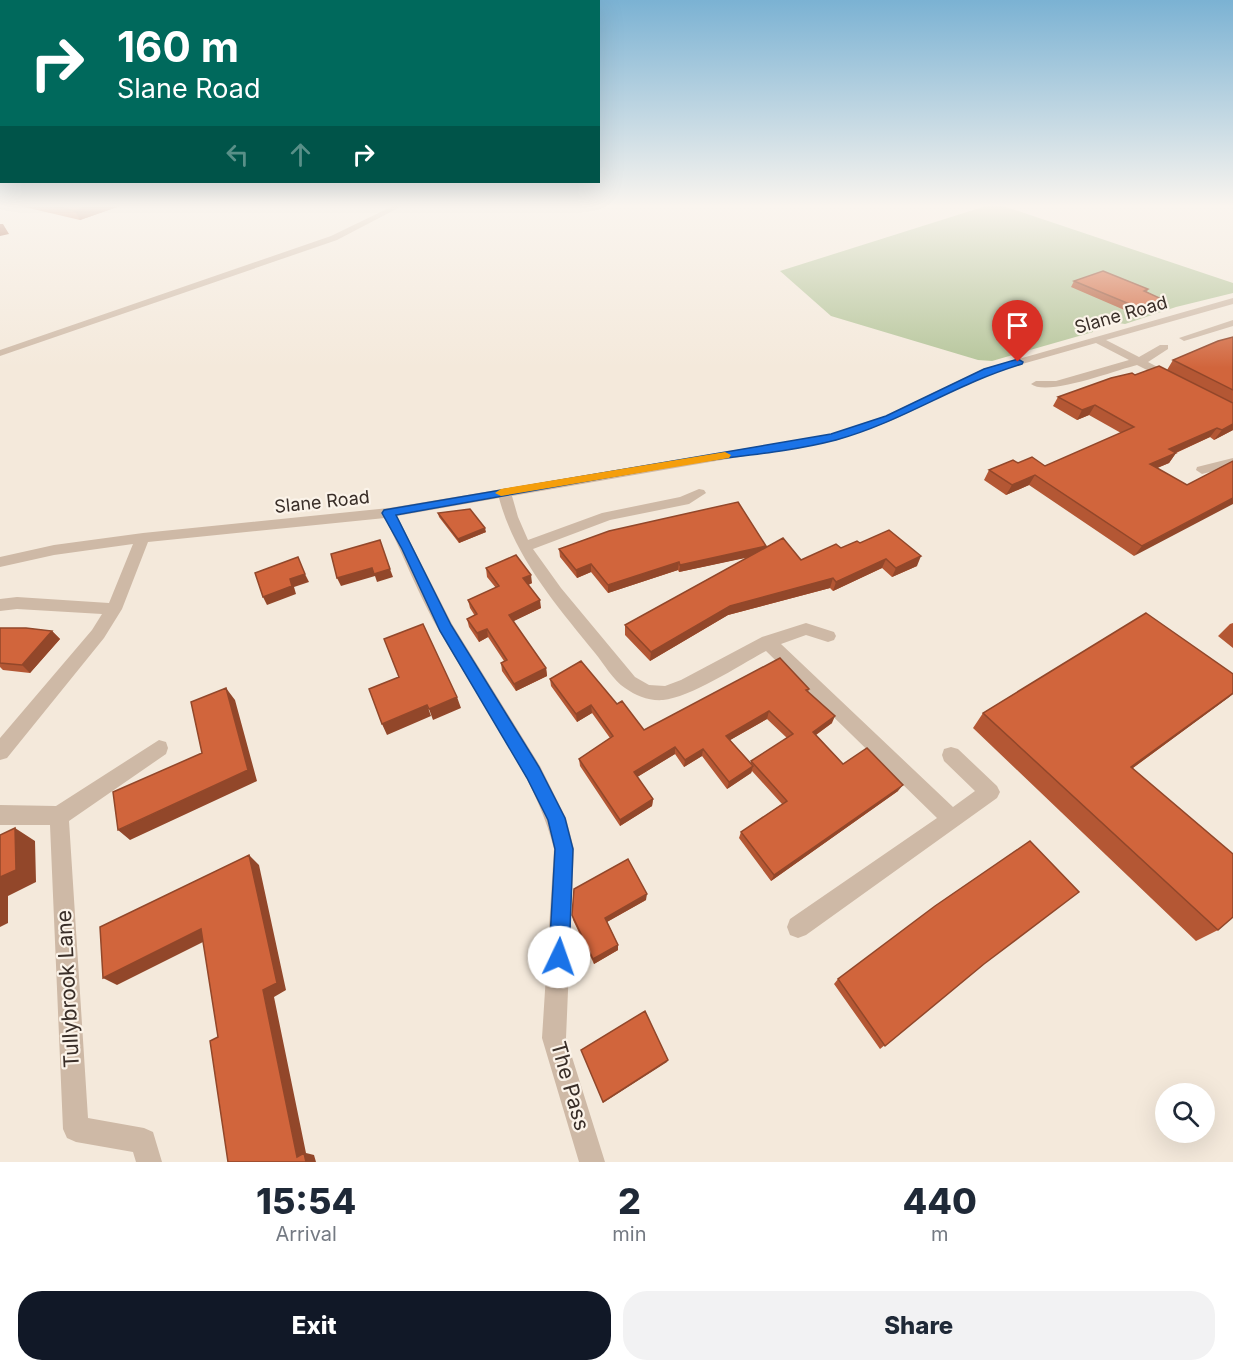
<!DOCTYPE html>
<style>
:root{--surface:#fff;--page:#f2f2f3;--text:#1f2937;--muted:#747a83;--accent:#111827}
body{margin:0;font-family:Inter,sans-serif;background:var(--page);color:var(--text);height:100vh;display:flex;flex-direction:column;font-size:22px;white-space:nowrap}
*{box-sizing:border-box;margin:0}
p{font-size:20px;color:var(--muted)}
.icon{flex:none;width:33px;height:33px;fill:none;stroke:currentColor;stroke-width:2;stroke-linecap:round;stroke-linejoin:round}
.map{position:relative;height:1162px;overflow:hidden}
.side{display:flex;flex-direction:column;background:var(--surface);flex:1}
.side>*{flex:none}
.hud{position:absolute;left:0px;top:0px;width:600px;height:183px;box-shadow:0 6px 24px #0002;background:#00695c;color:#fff;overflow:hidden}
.buttons{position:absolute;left:1155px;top:1083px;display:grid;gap:12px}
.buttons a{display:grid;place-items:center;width:60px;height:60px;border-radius:50%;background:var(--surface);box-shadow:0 6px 24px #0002;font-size:30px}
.pin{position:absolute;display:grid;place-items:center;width:51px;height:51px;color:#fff;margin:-62px -26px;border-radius:50% 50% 50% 0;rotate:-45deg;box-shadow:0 0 6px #0007}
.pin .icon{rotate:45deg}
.me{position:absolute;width:66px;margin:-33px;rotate:3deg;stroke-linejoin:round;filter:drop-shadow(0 0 4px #0008)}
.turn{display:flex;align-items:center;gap:21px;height:126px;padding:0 18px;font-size:27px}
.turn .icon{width:78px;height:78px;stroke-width:2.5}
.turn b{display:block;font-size:42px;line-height:51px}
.lanes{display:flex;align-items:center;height:57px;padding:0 18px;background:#0003;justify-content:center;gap:30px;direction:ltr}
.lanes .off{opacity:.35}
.eta{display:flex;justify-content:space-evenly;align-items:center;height:102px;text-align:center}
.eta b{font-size:36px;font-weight:800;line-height:42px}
.primary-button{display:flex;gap:12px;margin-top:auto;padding:12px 18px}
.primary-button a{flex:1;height:69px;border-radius:24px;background:var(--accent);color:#fff;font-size:24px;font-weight:800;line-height:69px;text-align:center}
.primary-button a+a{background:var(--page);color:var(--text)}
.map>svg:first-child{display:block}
</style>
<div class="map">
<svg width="1233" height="1162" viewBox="0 0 1233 1162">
<rect width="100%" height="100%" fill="#f4e9db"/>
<path fill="#b5c59a" d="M986,206H1003L1233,283V293L1176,307L1125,324L1099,320L1090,323L1093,332L992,361L978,360L831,316L780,271Z"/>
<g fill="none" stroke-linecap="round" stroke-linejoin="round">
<path fill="#ceb9a6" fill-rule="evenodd" d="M393,206H402L337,240L0,356V350L331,236Z
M1233,298V304L1106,340L1139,357L1160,345H1168V349L1148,362L1173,375V379H1165L1137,365C1116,370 1047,397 1031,384L1036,381H1056L1129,360L1096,343L991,373L893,420L838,440L512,496L518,517L528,540L602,513L680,497L699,489L704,490L706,493L689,504L610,520L533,549L561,588L635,677L649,685L665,686L681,680L762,637L806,623L834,632L836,636L834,640L828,642L806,635L781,644L953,807L975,791L944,761L942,755L944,749L951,747L958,749L997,786L1000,792L997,798L806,935L798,938L790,935L787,927L790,919L937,818L766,651C742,664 690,698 663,700C649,701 636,696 625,688C613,680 604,664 595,653C557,606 515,558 499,498L397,516L452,624L540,766L566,818L574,849L566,1038L605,1162H579L542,1038L554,849C536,776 479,700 441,634C419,597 404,556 385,518L148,542L122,609L104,638L7,758L0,760V738L92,630L102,614L17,609L0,611V599L17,597L109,603L133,544L54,555L0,567V557L54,545L143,533L389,508L832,434L885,416L983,369Z
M1233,320V326L1184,341L1179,338Z
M1233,458V466L1202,474L1196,470L1197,467Z
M159,740L166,742L168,748L166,754L69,821L88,1118L144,1128L153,1132L162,1162H136L133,1152L76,1142L67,1138L63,1129L50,825H0V805L56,806Z"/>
</g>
<path fill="#b45734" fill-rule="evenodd" d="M20,206H120L80,220Z
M1074,281L1148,289L1147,292L1166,301L1162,307L1136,315L1071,287Z
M1233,337V430L1214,440L1210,437L1176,453L1169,463L1157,468L1187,485L1233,461L1134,556L1029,485L1006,495L984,480L989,470L1018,463L1045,466L1121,433L1089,415L1077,420L1053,406L1058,397L1135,375L1167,370L1173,360Z
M438,513L486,532L459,543L439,517Z
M860,543L917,566L892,577L882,568L833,591L830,588L728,615L650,661L625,635V625L748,557L679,572L678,570L608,593L591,572L577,578L560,557L559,549L766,546V547L801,560Z
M486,568L532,583L528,585L541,608L513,621L546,668L547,676L516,691L502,671L501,663L504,661L488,637L479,642L469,627L467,619L475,616L470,608L468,600L496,588L487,577Z
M1233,623V648L1218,636L1230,624Z
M0,628L52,631L60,639L30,673L3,670L0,667Z
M1233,674V694L1133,768L1218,930L1196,941L973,728L983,713Z
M550,679L617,704L644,730L809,689L808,692L832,723L816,735L843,764L898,791L771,881L739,838L741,832L782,804L752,771L751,773L727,789L702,756L684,767L675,754L637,777L653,799L652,806L620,826L580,766L579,759L610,738L592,713L577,722L551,686ZM767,719L787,738L751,761V763L730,740Z
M646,900L607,922L618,945V950L594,964L573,920L572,915Z
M984,964L880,1049L834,984L838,979Z"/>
<path fill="#92472a" d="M89,206H120L80,220L75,211Z
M0,224H3L9,234L0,236Z
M1166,301L1162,307L1136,315L1139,308Z
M1095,405L1089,415L1077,420L1082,410Z
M1233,424V430L1214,440L1222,430Z
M1217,428L1210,437L1164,458L1176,453L1169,463L1143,474L1150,464L1169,449Z
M1035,475L1029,485L1006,495L1012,485Z
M1233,498V504L1134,556L1142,546Z
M485,528L486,532L459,543L458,539Z
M766,546L764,554L679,572L680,565Z
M921,556L917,566L892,577L896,568Z
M886,559L882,568L833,591L836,582Z
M679,562L678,570L608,593V585Z
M591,564V572L577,578L576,570Z
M372,568L390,569L393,577L377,582L375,576L341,586L337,578Z
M305,574L309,582L294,587L296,594L267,605L263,597L290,579Z
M531,575L532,583L524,587L523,578Z
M833,578L830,588L728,615L650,661L651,652L730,606Z
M540,600L541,608L510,623L509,615Z
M487,629L488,637L479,642L477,633Z
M52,631L60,639L30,673L22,665Z
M546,668L547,676L516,691L514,684Z
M226,688L235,700L257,781L130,840L118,830L248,770Z
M1233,693V694L1228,698L1115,781L1131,767Z
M457,697L461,708L433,720L429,709Z
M427,705L431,716L387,735L382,724Z
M591,705L592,713L577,722L576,714Z
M769,711L767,719L725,743L726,736Z
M835,716L832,723L810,739L813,732Z
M675,747V754L634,779V772Z
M703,749L702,756L684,767L685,760Z
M753,766L751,773L727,789L729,782Z
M903,785L898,791L771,881L774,875Z
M653,799L652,806L620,826V820Z
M15,828L35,841L36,882L8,896V923L0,927V877Z
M249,855L259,865L286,990L274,997L306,1153L314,1155L316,1162H306L297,1157L263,990Z
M647,894L646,900L605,923V918Z
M201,929L213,937L117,985L103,978Z
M618,945V950L594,964L593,959Z
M668,1060L667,1062L603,1103V1102Z"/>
<path fill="#d1653c" stroke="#92472a" stroke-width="1.5" d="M54,206H89L75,211Z
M1103,271L1148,289L1144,291L1166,301L1139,308L1074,281Z
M1233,337V390L1173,360L1218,341Z
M1159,366L1233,403V424L1222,430L1217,428L1169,449L1176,453L1150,464L1187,485L1233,461V498L1142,546L1035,475L1012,485L989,470L1013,460L1018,463L1032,457L1045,466L1134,427L1095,405L1082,410L1058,397L1111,378L1132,373L1135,375Z
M738,502L766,546L680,565L679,562L608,585L591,564L576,570L559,549L609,531Z
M470,509L485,528L458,539L438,513Z
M889,530L921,556L896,568L886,559L836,582L833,578L730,606L651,652L625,625L783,538L801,560L836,544L841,548L857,541L860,543Z
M380,540L390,569L374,574L372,568L337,578L331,554Z
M516,555L531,575L523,578L540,600L509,615L546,668L514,684L501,663L507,660L487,629L477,633L467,619L477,614L468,600L499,586L486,568Z
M298,557L305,574L290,579L292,586L263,597L255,573Z
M1146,613L1233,674V693L1131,767L1233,854V917L1218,930L983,713Z
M423,624L457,697L429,709L427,705L382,724L369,689L399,677L384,639Z
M0,628H26L52,631L22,665L0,663Z
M780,658L809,689L806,690L835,716L813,732L843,764L867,748L903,785L774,875L741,832L787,801L751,761L793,734L769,711L726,736L753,766L729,782L703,749L685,760L675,747L634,772L653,799L620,820L579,759L613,736L591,705L576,714L550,679L581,661L617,704L622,701L644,730Z
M226,688L248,770L118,830L113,792L202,753L191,702Z
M15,828L16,870L0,877V835Z
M1030,841L1079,892L984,964L885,1046L838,979L935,906Z
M249,855L277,983L263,990L297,1157L304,1153L306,1162H228L210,1041L218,1037L201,929L103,978L100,927Z
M628,859L647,894L605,918L618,945L593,959L572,915L574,889Z
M645,1011L668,1060L603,1102L581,1050Z"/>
<linearGradient id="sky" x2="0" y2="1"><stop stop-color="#7bb2d3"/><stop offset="0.56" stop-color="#faf5ef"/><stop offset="1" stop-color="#faf5ef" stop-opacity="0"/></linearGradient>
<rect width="1233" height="368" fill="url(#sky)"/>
<path fill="#1a73e8" stroke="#114b97" stroke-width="1.5" d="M1018,359L1023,362L1022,364C957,383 902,422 836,440C786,453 734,456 683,464C588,480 492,498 396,515L451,625L539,767L565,818L573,849L569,957L566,964L559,967L552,964L549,957L555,849L548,820L527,778L440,631L402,549L382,513L384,510L831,434L886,416L984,369Z"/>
<path fill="#f59e0b" d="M725,452L731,455L729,458L501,496L495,493L501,489Z"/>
<g text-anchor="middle" stroke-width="4.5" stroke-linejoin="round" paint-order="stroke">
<g font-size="18" fill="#392e28" stroke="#fbf3e9">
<text transform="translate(1121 315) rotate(-16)" y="6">Slane Road</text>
<text transform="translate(322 502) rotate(-6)" y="6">Slane Road</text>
</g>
<g font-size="21" fill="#392e28" stroke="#fbf3e9">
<text transform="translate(68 989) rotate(-93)" y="7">Tullybrook Lane</text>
<text transform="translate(570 1086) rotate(74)" y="7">The Pass</text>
</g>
</g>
</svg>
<div class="buttons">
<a><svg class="icon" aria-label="search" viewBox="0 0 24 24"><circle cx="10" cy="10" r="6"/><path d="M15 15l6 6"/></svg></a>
</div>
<div class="pin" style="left:1018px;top:362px;background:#d93025"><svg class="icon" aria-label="arrive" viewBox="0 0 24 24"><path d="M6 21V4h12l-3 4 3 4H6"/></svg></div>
<svg class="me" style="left:559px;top:957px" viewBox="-20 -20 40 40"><circle r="19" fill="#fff"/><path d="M0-13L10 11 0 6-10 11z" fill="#1a73e8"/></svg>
<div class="hud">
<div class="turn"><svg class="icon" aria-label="right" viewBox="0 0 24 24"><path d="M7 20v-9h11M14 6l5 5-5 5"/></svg><div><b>160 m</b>Slane Road</div></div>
<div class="lanes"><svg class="icon off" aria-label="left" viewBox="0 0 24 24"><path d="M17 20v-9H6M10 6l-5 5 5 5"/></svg><svg class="icon off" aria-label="ahead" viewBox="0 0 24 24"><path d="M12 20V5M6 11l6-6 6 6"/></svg><svg class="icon" aria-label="right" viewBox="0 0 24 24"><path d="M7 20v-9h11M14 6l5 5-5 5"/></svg></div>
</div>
</div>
<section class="side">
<div class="eta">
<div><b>15:54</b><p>Arrival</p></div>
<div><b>2</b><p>min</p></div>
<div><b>440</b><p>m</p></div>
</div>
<div class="primary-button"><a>Exit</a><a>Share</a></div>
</section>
